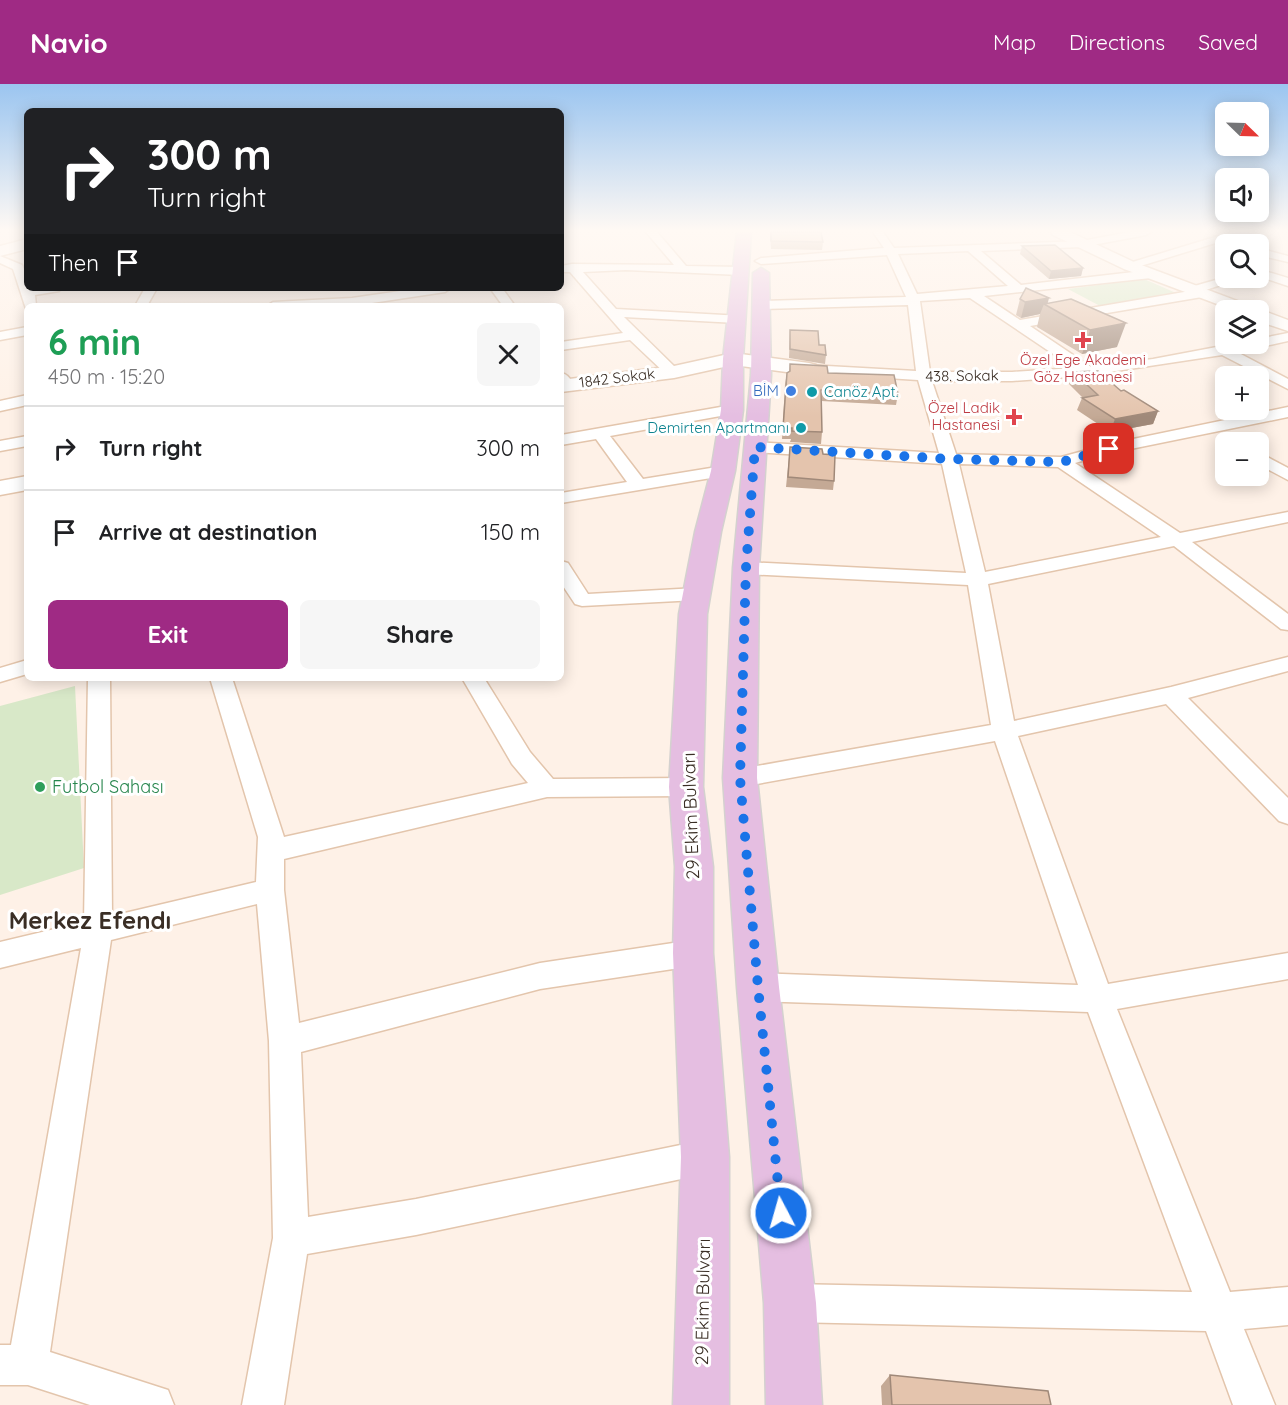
<!DOCTYPE html>
<meta charset="utf-8">
<style>
:root{--surface:#fff;--page:#f6f6f6;--text:#202124;--muted:#757577;--line:#e0e0e0;--accent:#9f2a84}
body{margin:0;font-family:Quicksand,sans-serif;background:var(--page);color:var(--text);height:100vh;display:flex;flex-direction:column;font-size:22px;white-space:nowrap}
*{box-sizing:border-box;margin:0}
p{font-size:20px;color:var(--muted)}
.icon{flex:none;width:33px;height:33px;fill:none;stroke:currentColor;stroke-width:2;stroke-linecap:round;stroke-linejoin:round}
.map{position:relative;flex:1;overflow:hidden}
.sheet{position:absolute;left:24px;top:219px;width:540px;height:378px;display:flex;flex-direction:column;background:var(--surface);border-radius:9px;box-shadow:0 3px 15px #0003}
.sheet>*{flex:none}
.banner{position:absolute;left:24px;top:24px;width:540px;height:183px;border-radius:9px;box-shadow:0 3px 15px #0003;background:#202124;color:#fff;overflow:hidden}
.needle{width:39px;rotate:113deg}
.fabs{position:absolute;left:1215px;top:18px;display:grid;gap:12px}
.fabs a{display:grid;place-items:center;width:54px;height:54px;border-radius:9px;background:var(--surface);box-shadow:0 3px 15px #0003;font-size:30px}
.pin{position:absolute;display:grid;place-items:center;width:51px;height:51px;color:#fff;margin:-26px;border-radius:12px;box-shadow:0 3px 9px #0006}
.me{position:absolute;width:66px;margin:-33px;rotate:354deg;stroke-linejoin:round;filter:drop-shadow(0 0 4px #0008)}
.turn{display:flex;align-items:center;gap:21px;height:126px;padding:0 24px;font-size:27px}
.turn .icon{width:78px;height:78px;stroke-width:2.5}
.turn b{display:block;font-size:42px;line-height:51px}
.then{display:flex;align-items:center;height:57px;padding:0 24px;background:#0003;gap:12px;font-size:22px}
.round{display:grid;place-items:center;flex:none;width:63px;height:63px;border-radius:9px;background:var(--page)}
.summary{display:flex;align-items:center;justify-content:space-between;height:102px;padding:0 24px}
h1{font-size:36px;font-weight:700;line-height:45px;color:#1e9e55}
.action{display:flex;gap:12px;margin-top:auto;padding:12px 24px}
.action a{flex:1;height:69px;border-radius:9px;background:var(--accent);color:#fff;font-size:24px;font-weight:700;line-height:69px;text-align:center}
.action a+a{background:var(--page);color:var(--text)}
ul{padding:0;list-style:none}
li{display:flex;align-items:center;gap:18px;height:84px;padding:0 24px;border-top:2px solid var(--line)}
li div{flex:1}
li b{display:block;font-size:22px}
li em{font-style:normal}
header{display:flex;align-items:center;gap:36px;box-sizing:border-box;height:84px;padding:0 30px;background:var(--accent);color:#fff}
header strong{font-size:28px}
nav{display:flex;gap:33px;margin-inline-start:auto;font-size:21px}
.map>svg:first-child{display:block}
</style>
<header>
<strong>Navio</strong>
<nav><a>Map</a><a>Directions</a><a>Saved</a></nav>
</header>
<div class="map">
<svg width="1288" height="1321" viewBox="0 0 1288 1321">
<rect width="100%" height="100%" fill="#fef1e7"/>
<path fill="#d8e8c8" d="M1144,195L1176,209L1102,223L1068,205Z
M75,602L84,784L0,811V622Z"/>
<g fill="none" stroke-linecap="round" stroke-linejoin="round">
<defs>
<path id="street" d="M646,148H657L686,182L741,183L747,187L741,191L626,186L583,188L616,225L742,232L743,235L737,239L624,233L677,285L679,288L677,291H667L630,256L561,266V258L623,249L570,188H561V182L572,180L674,181Z
M873,148H883L894,164L1082,157L1129,148H1151L1146,151L1082,163L981,167L1021,201L1151,186L1157,190L1151,194L984,212L1020,236L1190,207L1191,203L1226,193L1241,194L1206,206V212L1202,213L1030,242L1091,283L1153,275L1222,262L1258,260V255L1288,249V257L1237,268L1288,295V305L1222,271L1083,292L1012,297H932L956,370L1061,373L1109,360L1288,323V333L1111,369L1075,379L1180,449L1288,428V438L1192,458L1288,530V546L1281,545L1174,462L988,500L1014,637L1171,603L1288,573V587L1188,614L1288,714V740L1279,737L1166,620L1018,652L1108,900L1288,869V895L1117,925L1230,1208L1288,1203V1241L1244,1245L1275,1321H1233L1206,1247L790,1238L776,1233L771,1219L776,1205L790,1200L1192,1208L1088,928L758,917L747,913L743,903L747,893L758,889L1078,901L995,657L740,703L731,700L728,694L731,688L740,685L991,641L968,501L746,490L739,488L736,484L739,480L746,478L966,489L942,380L755,368L747,363L755,358L939,369L918,296L809,289L802,285L809,281L916,287L908,221L760,225L754,221L760,217L906,213L887,171L761,180L755,177L761,174L884,164ZM968,167L1008,202L917,210L898,170ZM970,214L1074,284L1012,288H930L920,217ZM959,380L1058,383L1161,453L985,488Z
M1218,152L1222,153V157L1134,184L1130,185L1124,182L1126,180Z
M1258,164L1288,172V178L1258,171Z
M0,172L22,181L27,191V204H61L59,207L35,211L36,222H27L26,225L13,185L0,179Z
M1258,185L1288,194V202L1258,192Z
M145,204H157L147,222H135Z
M421,204H451L445,208L352,222H267L273,218L352,214Z
M490,204H502L515,222H503Z
M27,243V251L0,256V248Z
M561,289C568,290 570,295 574,301L572,304L561,303Z
M27,311V321L0,327V317Z
M732,321L737,323L740,326L737,329L610,352L643,395L723,382L729,383L731,387L729,391L561,419V409L627,398L596,355L561,361V351Z
M27,352V362L0,367V357Z
M1258,368L1288,384V396L1258,380Z
M561,477L568,479L588,510L697,504L704,506L707,510L704,514L697,516L582,522L575,520L561,499Z
M27,576V590L0,598V584Z
M88,594H110L112,832L256,798L258,753L210,594H232L284,753L528,699L512,680L462,594H484L530,668L553,695L686,694L695,696L699,703L695,710L686,712L547,713L284,775V806L299,939L540,879L693,856L703,860L708,869L703,878L693,882L540,905L301,968L308,1133L416,1115L705,1056L717,1061L722,1073L717,1085L705,1090L416,1151L307,1170L284,1321H242L273,1154L269,957L257,820L111,856L50,1268L168,1306L174,1321H90L28,1301H0V1261H11L81,864L0,884V858L84,838Z"/>
<path id="secondary" d="M1051,148H1070L1136,179L1288,236V247L1258,237V226H1233L1124,185L1053,151Z
M27,155V165L0,172V162Z
M733,269L809,279L816,281L819,285L816,289L809,291L733,281L674,294L561,308V296L674,282Z
M27,392V406L0,411V397Z"/>
<path id="primary" d="M737,148H751L743,275V326L735,387L721,448L707,530L703,703L713,783V869L729,1073V1321H673L681,1073L673,869L675,783L669,703L679,530L695,448L711,387L721,326L723,275Z
M761,184L769,189L771,291L759,484L757,694L779,903L816,1219L822,1321H766L764,1219L737,903L723,694L733,484L751,291L753,189Z"/>
</defs>
<use href="#street" stroke="#e3c5ac" stroke-width="3"/>
<use href="#secondary" stroke="#e3c5ac" stroke-width="3"/>
<use href="#primary" stroke="#d4d1cf" stroke-width="3"/>
<use href="#street" fill="#fff" fill-rule="evenodd"/>
<use href="#secondary" fill="#fff" fill-rule="evenodd"/>
<use href="#primary" fill="#e5bee1" fill-rule="evenodd"/>
</g>
<path fill="#c4a995" d="M770,148H821L823,158L822,166L771,165Z
M1022,162L1083,184L1081,192L1049,195L1020,170Z
M1020,215L1047,219L1117,263L1082,270L1037,243L1040,230L1021,234L1016,231Z
M790,246L819,261L826,271L825,280L789,274Z
M790,280L828,289L898,310L896,321L821,317L822,348L821,360L790,358L791,355H782L785,300L787,289L789,288Z
M1073,288L1121,307L1158,327L1153,340L1110,348L1077,326L1082,314H1083L1069,300Z
M790,363L823,370L834,397L833,406L786,403Z
M890,1291L1051,1321H882L881,1302Z"/>
<path fill="#a08979" d="M1083,184L1081,192L1049,195L1051,187Z
M1049,214L1047,222L1044,220L1040,230L1021,234L1025,218Z
M1126,239L1117,263L1082,270L1090,246Z
M1158,327L1153,340L1110,348L1115,335Z"/>
<path fill="#e4c4ad" stroke="#a08979" stroke-width="1.5" d="M771,148H821L823,158L771,157Z
M1055,161L1083,184L1051,187L1022,162Z
M1026,204L1049,214L1025,218L1020,215Z
M1071,215L1126,239L1090,246L1044,220Z
M790,246L818,247L819,261H825L826,271L790,265Z
M790,280L827,282L828,289L894,291L898,310L821,306L822,348L792,347V344H783L787,289L790,287Z
M1098,287L1121,307L1124,306L1158,327L1115,335L1082,314L1098,311L1073,288Z
M790,363L822,365L823,370L835,371L834,397L788,393Z
M890,1291L1048,1307L1051,1321H892Z"/>
<linearGradient id="sky" x2="0" y2="1"><stop stop-color="#9bc5f0"/><stop offset="0.44" stop-color="#fff9f4"/><stop offset="1" stop-color="#fff9f4" stop-opacity="0"/></linearGradient>
<rect width="1288" height="333" fill="url(#sky)"/>
<g fill="none" stroke-linecap="round" stroke-linejoin="round">
<path stroke="#1a73e8" stroke-width="10" stroke-dasharray="0 18" d="M781,1129L758,903L740,694L746,484L755,363L949,375L1062,378L1109,365"/>
</g>
<g fill="#e0444e" stroke="#fff" stroke-width="2">
<path d="M1080 247h6v6h6v6h-6v6h-6v-6h-6v-6h6z"/>
<path d="M1011 324h6v6h6v6h-6v6h-6v-6h-6v-6h6z"/>
</g>
<circle fill="#3f7fe0" stroke="#fff" stroke-width="2" cx="791" cy="307" r="6"/>
<g fill="#0f9aa8" stroke="#fff" stroke-width="2">
<circle cx="812" cy="308" r="6"/>
<circle cx="801" cy="344" r="6"/>
</g>
<circle fill="#2e9e5b" stroke="#fff" stroke-width="2" cx="40" cy="703" r="6"/>
<g text-anchor="middle" stroke-width="6" stroke-linejoin="round" paint-order="stroke">
<g font-size="15" fill="#be3a42" stroke="#fff">
<text x="1083" y="281">Özel Ege Akademi<tspan x="1083" dy="17">Göz Hastanesi</tspan></text>
<text x="1000" y="329" text-anchor="end">Özel Ladik<tspan x="1000" dy="17">Hastanesi</tspan></text>
</g>
<g font-size="15" fill="#3a2e25" stroke="#fff">
<text transform="translate(962 292) rotate(-1)" y="5">438. Sokak</text>
<text transform="translate(617 294) rotate(-7)" y="5">1842 Sokak</text>
</g>
<g font-size="15" fill="#366cbe" stroke="#fff" text-anchor="end">
<text x="779" y="312">BİM</text>
</g>
<g font-size="15" fill="#0d838f" stroke="#fff" text-anchor="start">
<text x="824" y="313">Canöz Apt.</text>
<text x="789" y="349" text-anchor="end">Demirten Apartmanı</text>
</g>
<g font-size="18" fill="#27864d" stroke="#fff" text-anchor="start">
<text x="52" y="709">Futbol Sahası</text>
</g>
<g font-size="18" fill="#3a2e25" stroke="#fff">
<text transform="translate(691 732) rotate(-92)" y="6">29 Ekim Bulvarı</text>
<text transform="translate(703 1218) rotate(-89)" y="6">29 Ekim Bulvarı</text>
</g>
<g font-size="24" font-weight="bold" fill="#3a2e25" stroke="#fff">
<text x="90" y="845">Merkez Efendı</text>
</g>
</g>
</svg>
<div class="fabs">
<a><svg class="needle" viewBox="-14 -14 28 28"><path d="M0-13l5 13h-10z" fill="#e53935"/><path d="M0 13l5-13h-10z" fill="#757577"/></svg></a>
<a><svg class="icon" aria-label="sound" viewBox="0 0 24 24"><path d="M4 9h4l5-4v14l-5-4H4zM17 9q2 3 0 6"/></svg></a>
<a><svg class="icon" aria-label="search" viewBox="0 0 24 24"><circle cx="10" cy="10" r="6"/><path d="M15 15l6 6"/></svg></a>
<a><svg class="icon" aria-label="layers" viewBox="0 0 24 24"><path d="M12 4l9 5-9 5-9-5zM3 14l9 5 9-5"/></svg></a>
<a>+</a>
<a>−</a>
</div>
<div class="pin" style="left:1109px;top:365px;background:#d93025"><svg class="icon" aria-label="arrive" viewBox="0 0 24 24"><path d="M6 21V4h12l-3 4 3 4H6"/></svg></div>
<svg class="me" style="left:781px;top:1129px" viewBox="-20 -20 40 40"><circle r="17" fill="#1a73e8" stroke="#fff" stroke-width="3"/><path d="M0-11L8 9 0 5-8 9z" fill="#fff"/></svg>
<div class="banner">
<div class="turn"><svg class="icon" aria-label="right" viewBox="0 0 24 24"><path d="M7 20v-9h11M14 6l5 5-5 5"/></svg><div><b>300 m</b>Turn right</div></div>
<div class="then">Then<svg class="icon" aria-label="arrive" viewBox="0 0 24 24"><path d="M6 21V4h12l-3 4 3 4H6"/></svg></div>
</div>
<section class="sheet">
<div class="summary"><div><h1>6 min</h1><p>450 m · 15:20</p></div><a class="round"><svg class="icon" aria-label="close" viewBox="0 0 24 24"><path d="M6 6l12 12M18 6L6 18"/></svg></a></div>
<ul>
<li><svg class="icon" aria-label="right" viewBox="0 0 24 24"><path d="M7 20v-9h11M14 6l5 5-5 5"/></svg><div><b>Turn right</b></div><em>300 m</em></li>
<li><svg class="icon" aria-label="arrive" viewBox="0 0 24 24"><path d="M6 21V4h12l-3 4 3 4H6"/></svg><div><b>Arrive at destination</b></div><em>150 m</em></li>
</ul>
<div class="action"><a>Exit</a><a>Share</a></div>
</section>
</div>
